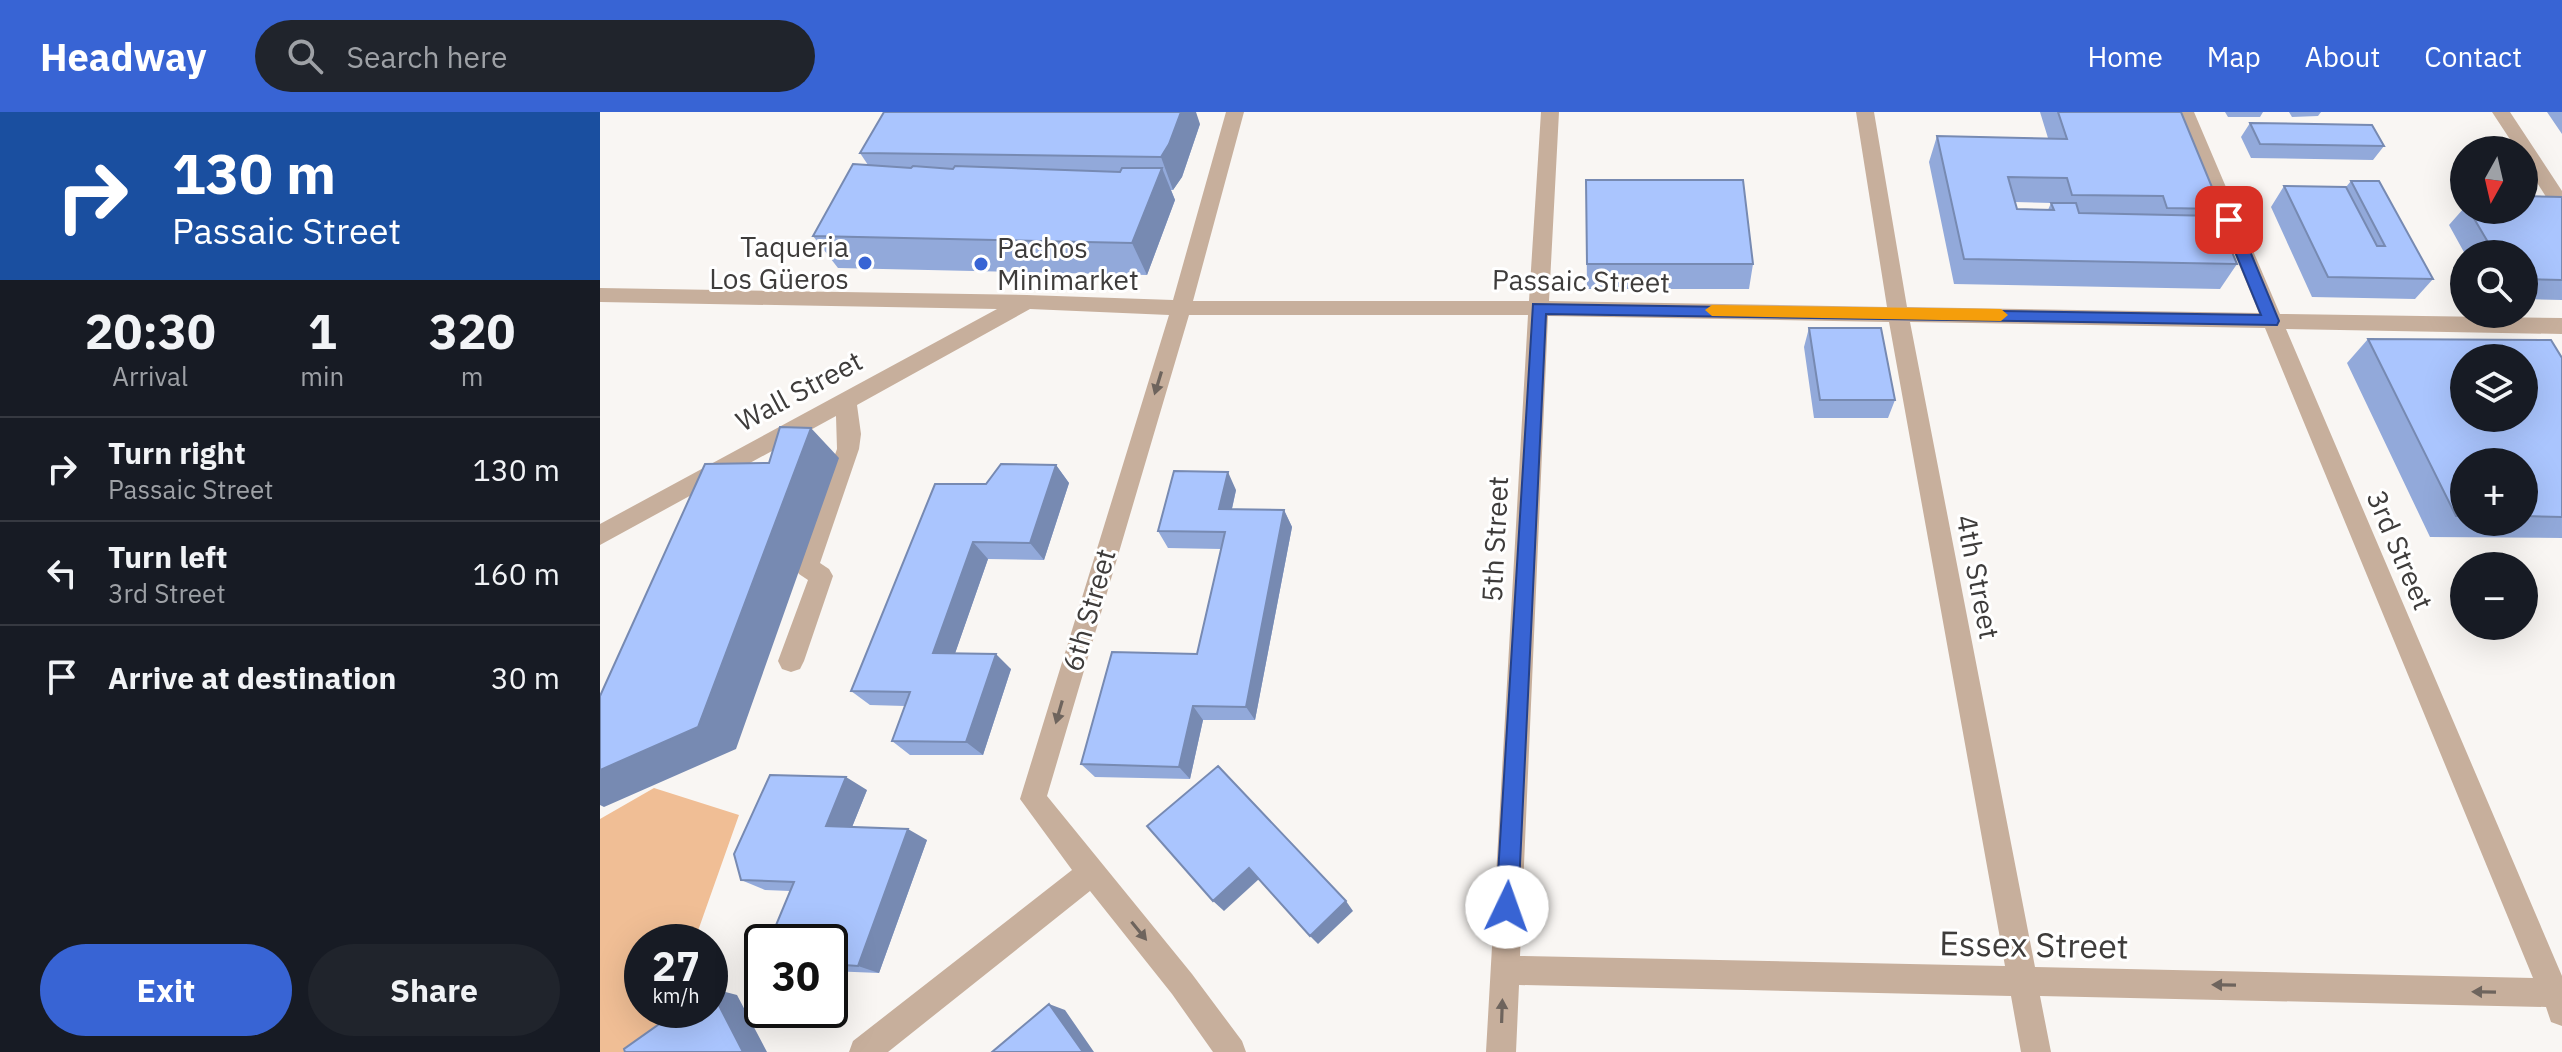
<!DOCTYPE html>
<meta charset="utf-8">
<style>
:root{--surface:#171b24;--page:#20242c;--text:#f1f3f6;--muted:#9ea1a6;--line:#363941;--accent:#3864d4}
body{margin:0;font-family:"IBM Plex Sans",sans-serif;background:var(--page);color:var(--text);height:100vh;display:flex;flex-direction:column;font-size:30px;white-space:nowrap}
*{box-sizing:border-box;margin:0}
p{font-size:26px;color:var(--muted)}
.icon{flex:none;width:44px;height:44px;fill:none;stroke:currentColor;stroke-width:2;stroke-linecap:round;stroke-linejoin:round}
.map{position:relative;flex:1;overflow:hidden}
.drawer{display:flex;flex-direction:column;background:var(--surface);width:600px}
.drawer>*{flex:none}
.hud{background:#1a4fa0;color:#fff;overflow:hidden}
.needle{width:52px;rotate:188deg}
.fabs{position:absolute;left:1850px;top:24px;display:grid;gap:16px}
.fabs a{display:grid;place-items:center;width:88px;height:88px;border-radius:50%;background:var(--surface);box-shadow:0 8px 32px #0002;font-size:40px}
.speed{position:absolute;left:24px;top:812px;display:flex;gap:16px;font-size:40px;font-weight:700;text-align:center}
.speed>*{display:grid;place-content:center;width:104px;height:104px;border-radius:50%;background:var(--surface);box-shadow:0 8px 32px #0002;line-height:1}
.speed small{font-size:20px;font-weight:400}
.speed .limit{border:4px solid #111;border-radius:12px;background:#fff;color:#111}
.pin{position:absolute;display:grid;place-items:center;width:68px;height:68px;color:#fff;margin:-34px;border-radius:16px;box-shadow:0 4px 12px #0006}
.me{position:absolute;width:88px;margin:-44px;rotate:3deg;stroke-linejoin:round;filter:drop-shadow(0 0 6px #0008)}
.turn{display:flex;align-items:center;gap:28px;height:168px;padding:0 40px;font-size:36px}
.turn .icon{width:104px;height:104px;stroke-width:2.5}
.turn b{display:block;font-size:56px;line-height:68px}
.eta{display:flex;justify-content:space-evenly;align-items:center;height:136px;text-align:center}
.eta b{font-size:48px;font-weight:800;line-height:56px}
.button{display:flex;gap:16px;margin-top:auto;padding:16px 40px}
.button a{flex:1;height:92px;border-radius:48px;background:var(--accent);color:#fff;font-size:32px;font-weight:800;line-height:92px;text-align:center}
.button a+a{background:var(--page);color:var(--text)}
ul{padding:0;list-style:none}
li{display:flex;align-items:center;gap:24px;height:104px;padding:0 40px;border-top:2px solid var(--line)}
li div{flex:1}
li b{display:block;font-size:30px}
li em{font-style:normal}
header{display:flex;align-items:center;gap:48px;box-sizing:border-box;height:112px;padding:0 40px;background:var(--accent);color:#fff}
header strong{font-size:38px}
nav{display:flex;gap:44px;margin-inline-start:auto;font-size:28px}
.search{width:560px;height:72px;background:var(--page);display:flex;align-items:center;gap:20px;box-sizing:border-box;padding:0 28px;border-radius:44px;color:var(--muted);font-size:30px}
main{display:flex;flex:1;min-height:0}
.map>svg:first-child{display:block}
</style>
<header>
<strong>Headway</strong>
<div class="search"><svg class="icon" aria-label="search" viewBox="0 0 24 24"><circle cx="10" cy="10" r="6"/><path d="M15 15l6 6"/></svg>Search here</div>
<nav><a>Home</a><a>Map</a><a>About</a><a>Contact</a></nav>
</header>
<main>
<section class="drawer">
<div class="hud">
<div class="turn"><svg class="icon" aria-label="right" viewBox="0 0 24 24"><path d="M7 20v-9h11M14 6l5 5-5 5"/></svg><div><b>130 m</b>Passaic Street</div></div>
</div>
<div class="eta">
<div><b>20:30</b><p>Arrival</p></div>
<div><b>1</b><p>min</p></div>
<div><b>320</b><p>m</p></div>
</div>
<ul>
<li><svg class="icon" aria-label="right" viewBox="0 0 24 24"><path d="M7 20v-9h11M14 6l5 5-5 5"/></svg><div><b>Turn right</b><p>Passaic Street</p></div><em>130 m</em></li>
<li><svg class="icon" aria-label="left" viewBox="0 0 24 24"><path d="M17 20v-9H6M10 6l-5 5 5 5"/></svg><div><b>Turn left</b><p>3rd Street</p></div><em>160 m</em></li>
<li><svg class="icon" aria-label="arrive" viewBox="0 0 24 24"><path d="M6 21V4h12l-3 4 3 4H6"/></svg><div><b>Arrive at destination</b></div><em>30 m</em></li>
</ul>
<div class="button"><a>Exit</a><a>Share</a></div>
</section>
<div class="map">
<svg width="1962" height="940" viewBox="0 0 1962 940">
<rect width="100%" height="100%" fill="#f9f6f3"/>
<path fill="#f0be95" d="M54,676L139,703L94,830H42V898H70L55,940H0V707Z"/>
<g fill="none" stroke-linecap="round" stroke-linejoin="round">
<path fill="#c7af9c" fill-rule="evenodd" d="M626,0H644L593,189H929L941,0H959L949,189L1287,195L1256,0H1274L1307,195L1659,201L1576,0H1594L1680,202L1962,206V222L1686,217L1962,864V914L1951,910L1946,895L1440,884L1451,940H1421L1411,884L919,873L916,940H886L928,203H589L447,684L592,862L642,929L646,940H613L572,882L490,779L288,940H249L253,929L472,758L420,687L569,203L430,197L257,293L261,322L259,337L220,451L229,457L233,464L204,549L200,557L191,560L182,557L178,549L208,468L199,462L195,455L237,337L236,304L0,433V412L397,197L0,190V176L427,183L573,188ZM948,204L1289,210L1405,854L920,844ZM1310,210L1665,216L1933,866L1435,855Z
M1892,0H1910L1962,79V100L1955,99L1924,50V38H1917Z"/>
</g>
<path fill="#92a9da" fill-rule="evenodd" d="M1440,0H1581L1621,97L1616,104L1637,152L1620,177L1354,172L1329,50L1337,24L1448,26ZM1415,90L1451,91L1448,98L1417,97Z
M1625,0H1663L1660,5H1628Z
M1689,0H1721L1718,4L1692,5Z
M1947,0H1962V22Z
M1650,11L1784,34L1773,48L1651,46L1641,25Z
M600,12L582,65L573,78H571L575,88L547,163L238,156L213,124L268,53L260,41Z
M986,68L1153,152L1149,177H987Z
M1751,69L1833,167L1815,187L1712,185L1671,95L1684,74L1746,75Z
M1962,85V188L1924,187V142H1865L1849,113L1864,96V98H1924Z
M1209,216L1295,288L1288,306H1214L1204,235Z
M1768,227L1962,246V426L1830,425L1747,251ZM1864,350H1924V410H1864Z
M456,353L469,371L444,448L388,447L355,541L411,557L383,643H310L292,629L305,594L270,593L251,579L386,372Z
M636,378L632,397L684,398L692,415L655,608H603L590,667L495,665L481,652L597,542L621,437L568,436L558,419Z
M267,678L252,715L327,728L279,861L230,859V830L190,779L165,778L141,768Z"/>
<path fill="#778ab2" d="M581,0H596L600,12L582,65L573,78L561,45Z
M562,56L575,88L547,163L532,131Z
M211,316L239,346L136,637L4,695L0,693V658Z
M456,353L469,371L444,448L430,431Z
M628,360L636,378L628,414L619,397Z
M684,398L692,415L655,608L646,595Z
M373,430L388,447L350,556L333,541Z
M396,542L411,557L383,643L366,630Z
M593,594L603,608L590,667L579,655Z
M246,665L267,678L248,725L226,714Z
M308,717L327,728L279,861L258,854Z
M649,756L659,767L624,799L613,789Z
M746,789L753,799L718,832L710,824Z
M110,876L137,883L167,940H143Z
M449,892L465,898L494,940H483Z"/>
<path fill="#aac5fe" stroke="#778ab2" stroke-width="2" fill-rule="evenodd" d="M284,0H581L569,32L561,45L260,41Z
M1458,0H1581L1621,97L1567,96L1563,84L1472,83L1467,66L1408,65L1417,97L1454,98L1451,91H1476L1479,101L1617,104L1637,152L1364,147L1337,24L1467,27Z
M1650,11L1772,13L1784,34L1660,32Z
M253,52L311,56L313,54L353,57L355,54L520,60L522,56H562L532,131L213,124Z
M986,68H1143L1153,152H987Z
M1751,69H1779L1833,167L1728,165L1684,74L1746,75L1777,134H1785Z
M1924,84L1962,85V168L1924,167V142H1895L1869,98H1924Z
M1209,216H1281L1295,288H1220Z
M1768,227L1951,228L1962,246V405L1924,404V350H1864V404H1856ZM1864,246H1924V306H1864Z
M180,315L211,316L98,615L0,658V584L105,352L169,351Z
M401,352L456,353L430,431L373,430L333,541L396,542L366,630L292,629L310,580L251,579L335,372H386Z
M574,359L628,360L619,397L684,398L646,595L593,594L579,655L481,652L512,540L597,542L625,420L558,419Z
M618,654L746,789L710,824L649,756L613,789L547,714Z
M170,663L246,665L226,714L308,717L258,854L230,852V830H169L194,770L141,768L134,742Z
M110,876L143,940H25L24,937L79,898H110Z
M449,892L483,940H392Z"/>
<defs><path id="oneway-solid" d="M-6-.8H1V-3.2L6.5 0L1 3.2V.8H-6Z" transform="scale(2)"/></defs>
<g fill="#6e645d">
<use href="#oneway-solid" transform="translate(558 271) rotate(107)"/>
<use href="#oneway-solid" transform="translate(459 600) rotate(106)"/>
<use href="#oneway-solid" transform="translate(539 819) rotate(51)"/>
<use href="#oneway-solid" transform="translate(1624 873) rotate(-179)"/>
<use href="#oneway-solid" transform="translate(1884 880) rotate(-179)"/>
<use href="#oneway-solid" transform="translate(902 899) rotate(-88)"/>
</g>
<path fill="#3864d4" stroke="#24418a" stroke-width="2" d="M1629,103L1637,108L1679,209L1677,213L946,202L918,795L914,802L907,805L899,802L896,795L933,192L1661,203L1622,108Z"/>
<path fill="#f59e0b" d="M1112,193L1401,197L1408,203L1401,209L1112,204L1105,198Z"/>
<g fill="#3864d4" stroke="#fff" stroke-width="3">
<circle cx="265" cy="151" r="8"/>
<circle cx="381" cy="152" r="8"/>
</g>
<g text-anchor="middle" stroke-width="6" stroke-linejoin="round" paint-order="stroke">
<g font-size="28" fill="#3e3c3b" stroke="#fff" text-anchor="end">
<text x="249" y="145">Taqueria<tspan x="249" dy="32">Los Güeros</tspan></text>
<text x="397" y="146" text-anchor="start">Pachos<tspan x="397" dy="32">Minimarket</tspan></text>
</g>
<g font-size="28" fill="#3e3c3b" stroke="#fff">
<text transform="translate(981 169) rotate(1)" y="10">Passaic Street</text>
<text transform="translate(199 279) rotate(-28)" y="10">Wall Street</text>
<text transform="translate(895 427) rotate(-87)" y="10">5th Street</text>
<text transform="translate(1800 438) rotate(67)" y="10">3rd Street</text>
<text transform="translate(1378 465) rotate(79)" y="10">4th Street</text>
<text transform="translate(489 498) rotate(-74)" y="10">6th Street</text>
</g>
<g font-size="34" fill="#3e3c3b" stroke="#fff">
<text transform="translate(1434 833) rotate(1)" y="12">Essex Street</text>
</g>
</g>
</svg>
<div class="fabs">
<a><svg class="needle" viewBox="-14 -14 28 28"><path d="M0-13l5 13h-10z" fill="#e53935"/><path d="M0 13l5-13h-10z" fill="#9ea1a6"/></svg></a>
<a><svg class="icon" aria-label="search" viewBox="0 0 24 24"><circle cx="10" cy="10" r="6"/><path d="M15 15l6 6"/></svg></a>
<a><svg class="icon" aria-label="layers" viewBox="0 0 24 24"><path d="M12 4l9 5-9 5-9-5zM3 14l9 5 9-5"/></svg></a>
<a>+</a>
<a>−</a>
</div>
<div class="speed"><div>27<small>km/h</small></div><div class="limit">30</div></div>
<div class="pin" style="left:1629px;top:108px;background:#d93025"><svg class="icon" aria-label="arrive" viewBox="0 0 24 24"><path d="M6 21V4h12l-3 4 3 4H6"/></svg></div>
<svg class="me" style="left:907px;top:795px" viewBox="-20 -20 40 40"><circle r="19" fill="#fff"/><path d="M0-13L10 11 0 6-10 11z" fill="#3864d4"/></svg>
</div>
</main>
